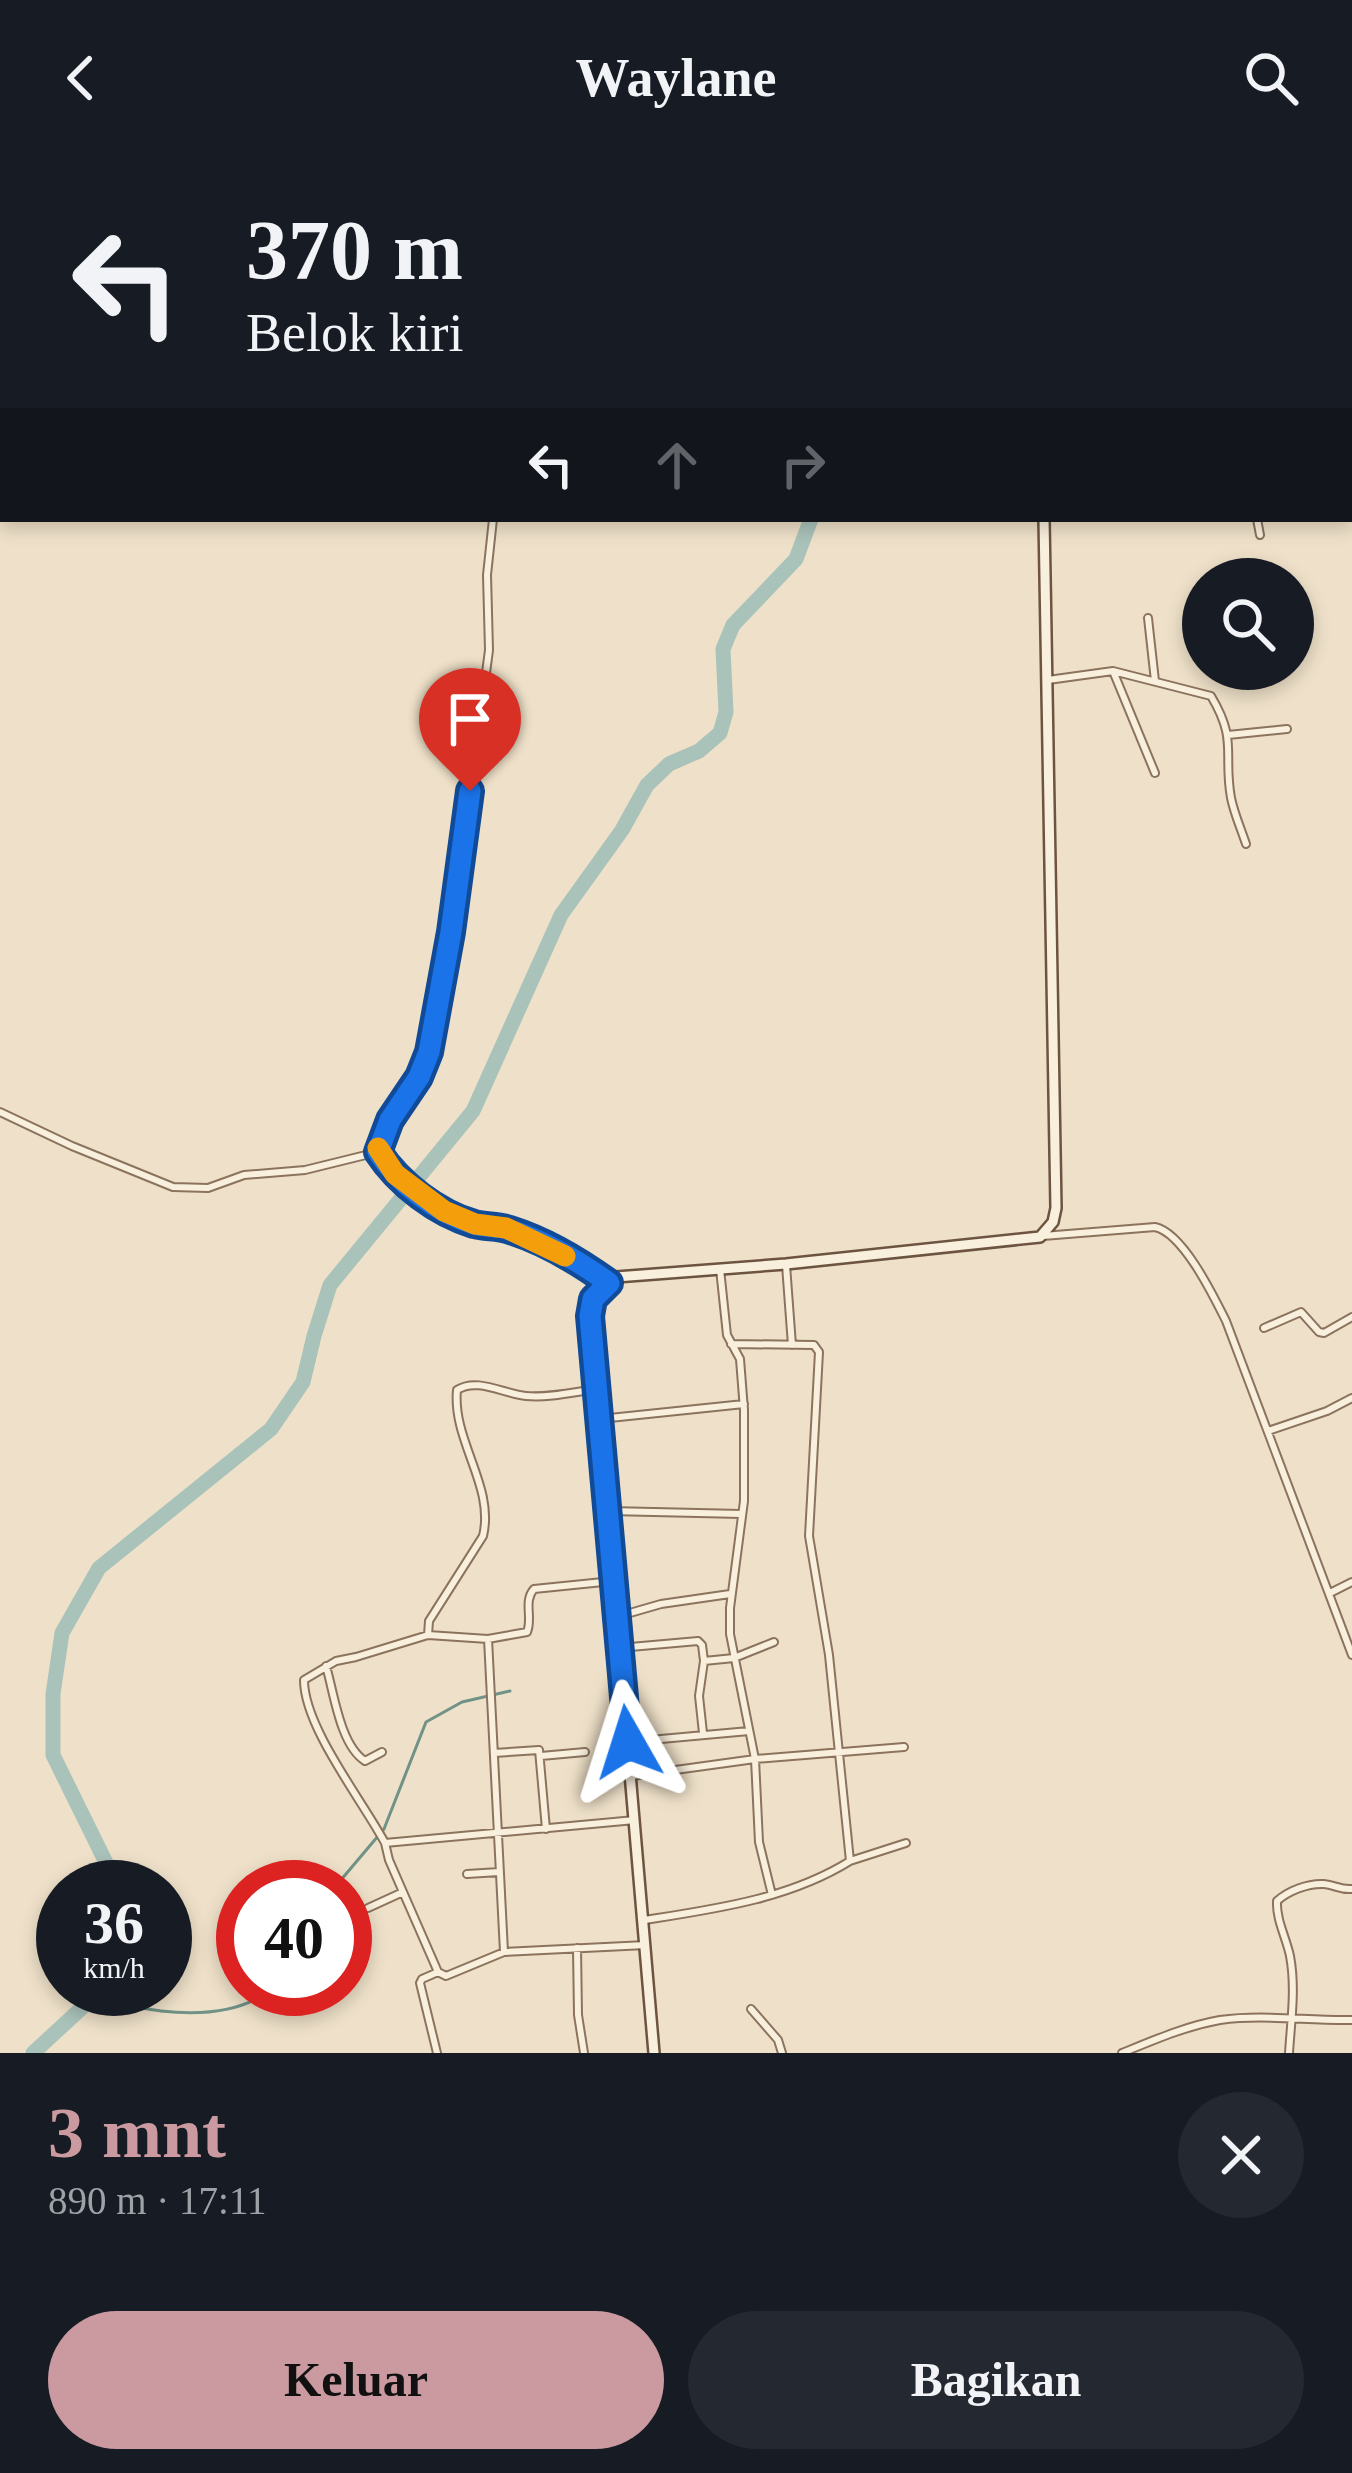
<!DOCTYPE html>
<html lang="id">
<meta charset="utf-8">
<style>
:root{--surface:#171b24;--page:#242831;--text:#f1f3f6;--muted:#9ea1a6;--accent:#ca9aa0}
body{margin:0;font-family:"Times New Roman",serif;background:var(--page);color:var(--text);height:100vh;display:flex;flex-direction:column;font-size:45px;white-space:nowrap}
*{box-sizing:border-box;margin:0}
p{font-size:39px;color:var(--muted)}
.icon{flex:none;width:66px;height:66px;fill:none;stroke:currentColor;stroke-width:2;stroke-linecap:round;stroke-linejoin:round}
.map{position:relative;height:1897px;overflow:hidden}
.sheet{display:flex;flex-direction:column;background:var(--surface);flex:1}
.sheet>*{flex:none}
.hud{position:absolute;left:0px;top:0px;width:1353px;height:366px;box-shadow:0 6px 18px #0003;background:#171b24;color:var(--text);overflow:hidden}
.buttons{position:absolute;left:1182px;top:402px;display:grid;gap:24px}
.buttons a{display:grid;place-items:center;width:132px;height:132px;border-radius:50%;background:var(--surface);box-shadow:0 6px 18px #0003;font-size:60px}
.speed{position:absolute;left:36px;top:1704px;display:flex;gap:24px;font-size:60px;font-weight:700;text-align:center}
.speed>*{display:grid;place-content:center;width:156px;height:156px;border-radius:50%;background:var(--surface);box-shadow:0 6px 18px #0003;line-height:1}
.speed small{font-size:30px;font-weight:400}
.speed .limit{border:18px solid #d22;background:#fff;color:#111}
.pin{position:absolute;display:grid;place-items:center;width:102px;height:102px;color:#fff;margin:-123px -51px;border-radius:50% 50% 50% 0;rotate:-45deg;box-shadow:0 0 12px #0007}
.pin .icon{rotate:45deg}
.me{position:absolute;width:132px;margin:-66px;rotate:354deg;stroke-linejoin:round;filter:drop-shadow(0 0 9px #0008)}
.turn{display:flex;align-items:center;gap:42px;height:252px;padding:0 48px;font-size:54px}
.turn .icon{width:156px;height:156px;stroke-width:2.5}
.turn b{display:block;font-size:84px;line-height:102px}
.lanes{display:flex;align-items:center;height:114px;padding:0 48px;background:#0003;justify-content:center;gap:60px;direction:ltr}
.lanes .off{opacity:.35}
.round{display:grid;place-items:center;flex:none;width:126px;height:126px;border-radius:63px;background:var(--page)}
.headline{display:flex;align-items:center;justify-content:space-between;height:204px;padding:0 48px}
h1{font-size:72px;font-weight:600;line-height:90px;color:var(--accent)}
.action{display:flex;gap:24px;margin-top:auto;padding:24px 48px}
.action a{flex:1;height:138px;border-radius:72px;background:var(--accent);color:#111;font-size:48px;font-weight:600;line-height:138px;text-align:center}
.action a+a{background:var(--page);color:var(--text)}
header{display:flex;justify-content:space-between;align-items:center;height:156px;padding:0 48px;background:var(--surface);font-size:54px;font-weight:600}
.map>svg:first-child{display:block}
</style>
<header><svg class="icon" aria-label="back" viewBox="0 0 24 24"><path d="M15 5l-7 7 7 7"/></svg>Waylane<svg class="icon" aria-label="search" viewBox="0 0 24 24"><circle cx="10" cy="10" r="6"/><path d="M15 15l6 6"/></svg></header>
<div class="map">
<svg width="1352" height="1897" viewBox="0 0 1352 1897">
<rect width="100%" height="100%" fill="#efe1c9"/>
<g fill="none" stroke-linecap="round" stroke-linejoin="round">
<path stroke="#709287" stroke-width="3" d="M876,3L878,0
M335,1731L384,1673L426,1566L462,1546L510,1535
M85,1849C112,1844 133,1852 161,1855C198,1859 241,1858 271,1833"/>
<path stroke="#aac3ba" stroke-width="15" d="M841,0L842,3
M118,1731L53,1599V1538L62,1477L99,1412L271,1273L303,1226L314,1180L330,1129L473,955L561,759L622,674L647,629L669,608L699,595L720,577L726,556L723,493L733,469L796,403L811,363
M33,1897L85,1849L94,1833"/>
<defs>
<path id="street" d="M516,0V3
M636,0V3
M957,0V3
M1095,3L1096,0
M493,363L487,419L489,494L462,700L432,880L423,914L390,964L378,996C398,1027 437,1057 474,1068C486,1071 499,1070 510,1074C545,1085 580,1106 609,1127
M1257,363L1260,379
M1148,462L1155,525
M1113,515L1155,617
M1048,524L1113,515L1211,540C1238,585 1223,597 1231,642C1234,657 1241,673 1246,688
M1228,579L1287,573
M0,956L72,990L173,1031L208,1032L244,1019L305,1014L378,996
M1043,1080L1155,1071C1183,1077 1213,1139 1226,1165L1352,1499
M786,1109L792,1189
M720,1113L727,1179L740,1203L744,1254V1345L730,1452V1478L755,1603L759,1686L772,1739
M1264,1172L1301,1156L1319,1176L1324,1177L1352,1161
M600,1263L744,1248
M1268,1275L1327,1255L1352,1242
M609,1355L742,1358
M1330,1437L1352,1426
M616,1461L661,1448L730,1438
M428,1479L429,1465L483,1380C495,1330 452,1285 457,1234C477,1221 504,1238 526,1240C550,1242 574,1236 597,1233
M488,1483L428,1479L356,1501L336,1505L304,1524C304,1571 362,1644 385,1687L389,1704L438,1816L446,1820L504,1796L646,1789
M619,1492L698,1485L702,1489L704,1505
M326,1510C334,1537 340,1589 365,1605L382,1596
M703,1577L699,1540L704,1505L734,1502L774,1486
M628,1586L749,1575
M494,1597L539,1594L546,1673
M541,1600L585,1596
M632,1620L755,1603L904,1591
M385,1687L635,1664
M850,1705L906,1687
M467,1718L499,1716
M368,1752L403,1736
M645,1764C715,1753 789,1743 850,1705L829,1499L809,1380L819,1196L814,1189L731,1188
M577,1792L578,1859L584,1897
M504,1796L488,1483L527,1476C533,1462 523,1445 534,1433L613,1425
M751,1853L778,1884L782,1897
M437,1897L420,1827L422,1823L438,1816
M1122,1897C1154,1884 1186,1870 1220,1864C1264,1858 1308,1865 1352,1864
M1289,1897C1291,1865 1296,1832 1290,1800C1286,1781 1276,1764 1277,1745C1288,1735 1308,1727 1324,1728C1335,1729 1340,1734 1352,1733"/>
<path id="secondary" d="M1034,0V3
M654,1897L590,1151L593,1143L616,1121L786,1108L1040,1081L1053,1066L1056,1052L1044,363"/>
</defs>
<use href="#street" stroke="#8b735d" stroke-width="10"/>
<use href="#secondary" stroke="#6d5440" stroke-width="14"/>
<use href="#street" stroke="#f9efdd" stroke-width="6"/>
<use href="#secondary" stroke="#f9efdd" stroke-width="9"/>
<defs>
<path id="rail" d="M1294,0L1295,3
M1350,287L1352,299
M1350,325L1352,331"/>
</defs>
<use href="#rail" stroke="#3c2c21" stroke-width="8"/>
<use href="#rail" stroke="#f6ecd9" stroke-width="3" stroke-dasharray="9" stroke-linecap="butt"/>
</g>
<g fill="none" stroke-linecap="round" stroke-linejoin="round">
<defs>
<path id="route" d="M470,635L451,776L429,896L419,921L390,964L378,996C399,1028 437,1057 474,1068C486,1071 499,1070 510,1074C545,1085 580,1106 609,1127L593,1143L590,1160L628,1586"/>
</defs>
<use href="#route" stroke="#114b97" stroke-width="30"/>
<use href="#route" stroke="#1a73e8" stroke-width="21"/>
<path stroke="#f59e0b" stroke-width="21" d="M378,992L395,1018L444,1055L475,1068L506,1072L565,1100"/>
</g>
</svg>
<div class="buttons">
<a><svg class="icon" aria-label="search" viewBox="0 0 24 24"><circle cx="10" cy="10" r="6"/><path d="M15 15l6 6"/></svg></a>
</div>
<div class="speed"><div>36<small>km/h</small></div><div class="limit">40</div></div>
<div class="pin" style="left:470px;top:635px;background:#d93025"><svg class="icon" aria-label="arrive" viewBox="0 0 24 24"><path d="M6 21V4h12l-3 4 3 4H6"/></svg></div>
<svg class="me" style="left:628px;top:1586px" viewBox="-20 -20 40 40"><path d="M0-17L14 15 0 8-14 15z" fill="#1a73e8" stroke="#fff" stroke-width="4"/></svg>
<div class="hud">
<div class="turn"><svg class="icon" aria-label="left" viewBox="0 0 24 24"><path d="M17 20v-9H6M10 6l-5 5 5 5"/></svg><div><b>370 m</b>Belok kiri</div></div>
<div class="lanes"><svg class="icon" aria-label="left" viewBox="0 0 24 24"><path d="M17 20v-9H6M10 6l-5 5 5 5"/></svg><svg class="icon off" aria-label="ahead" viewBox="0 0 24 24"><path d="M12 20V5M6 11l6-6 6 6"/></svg><svg class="icon off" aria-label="right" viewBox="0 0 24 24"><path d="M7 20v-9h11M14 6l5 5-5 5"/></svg></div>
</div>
</div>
<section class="sheet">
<div class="headline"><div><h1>3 mnt</h1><p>890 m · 17:11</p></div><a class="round"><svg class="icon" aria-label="close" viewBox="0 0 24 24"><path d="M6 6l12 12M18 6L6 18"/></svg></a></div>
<div class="action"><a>Keluar</a><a>Bagikan</a></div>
</section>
